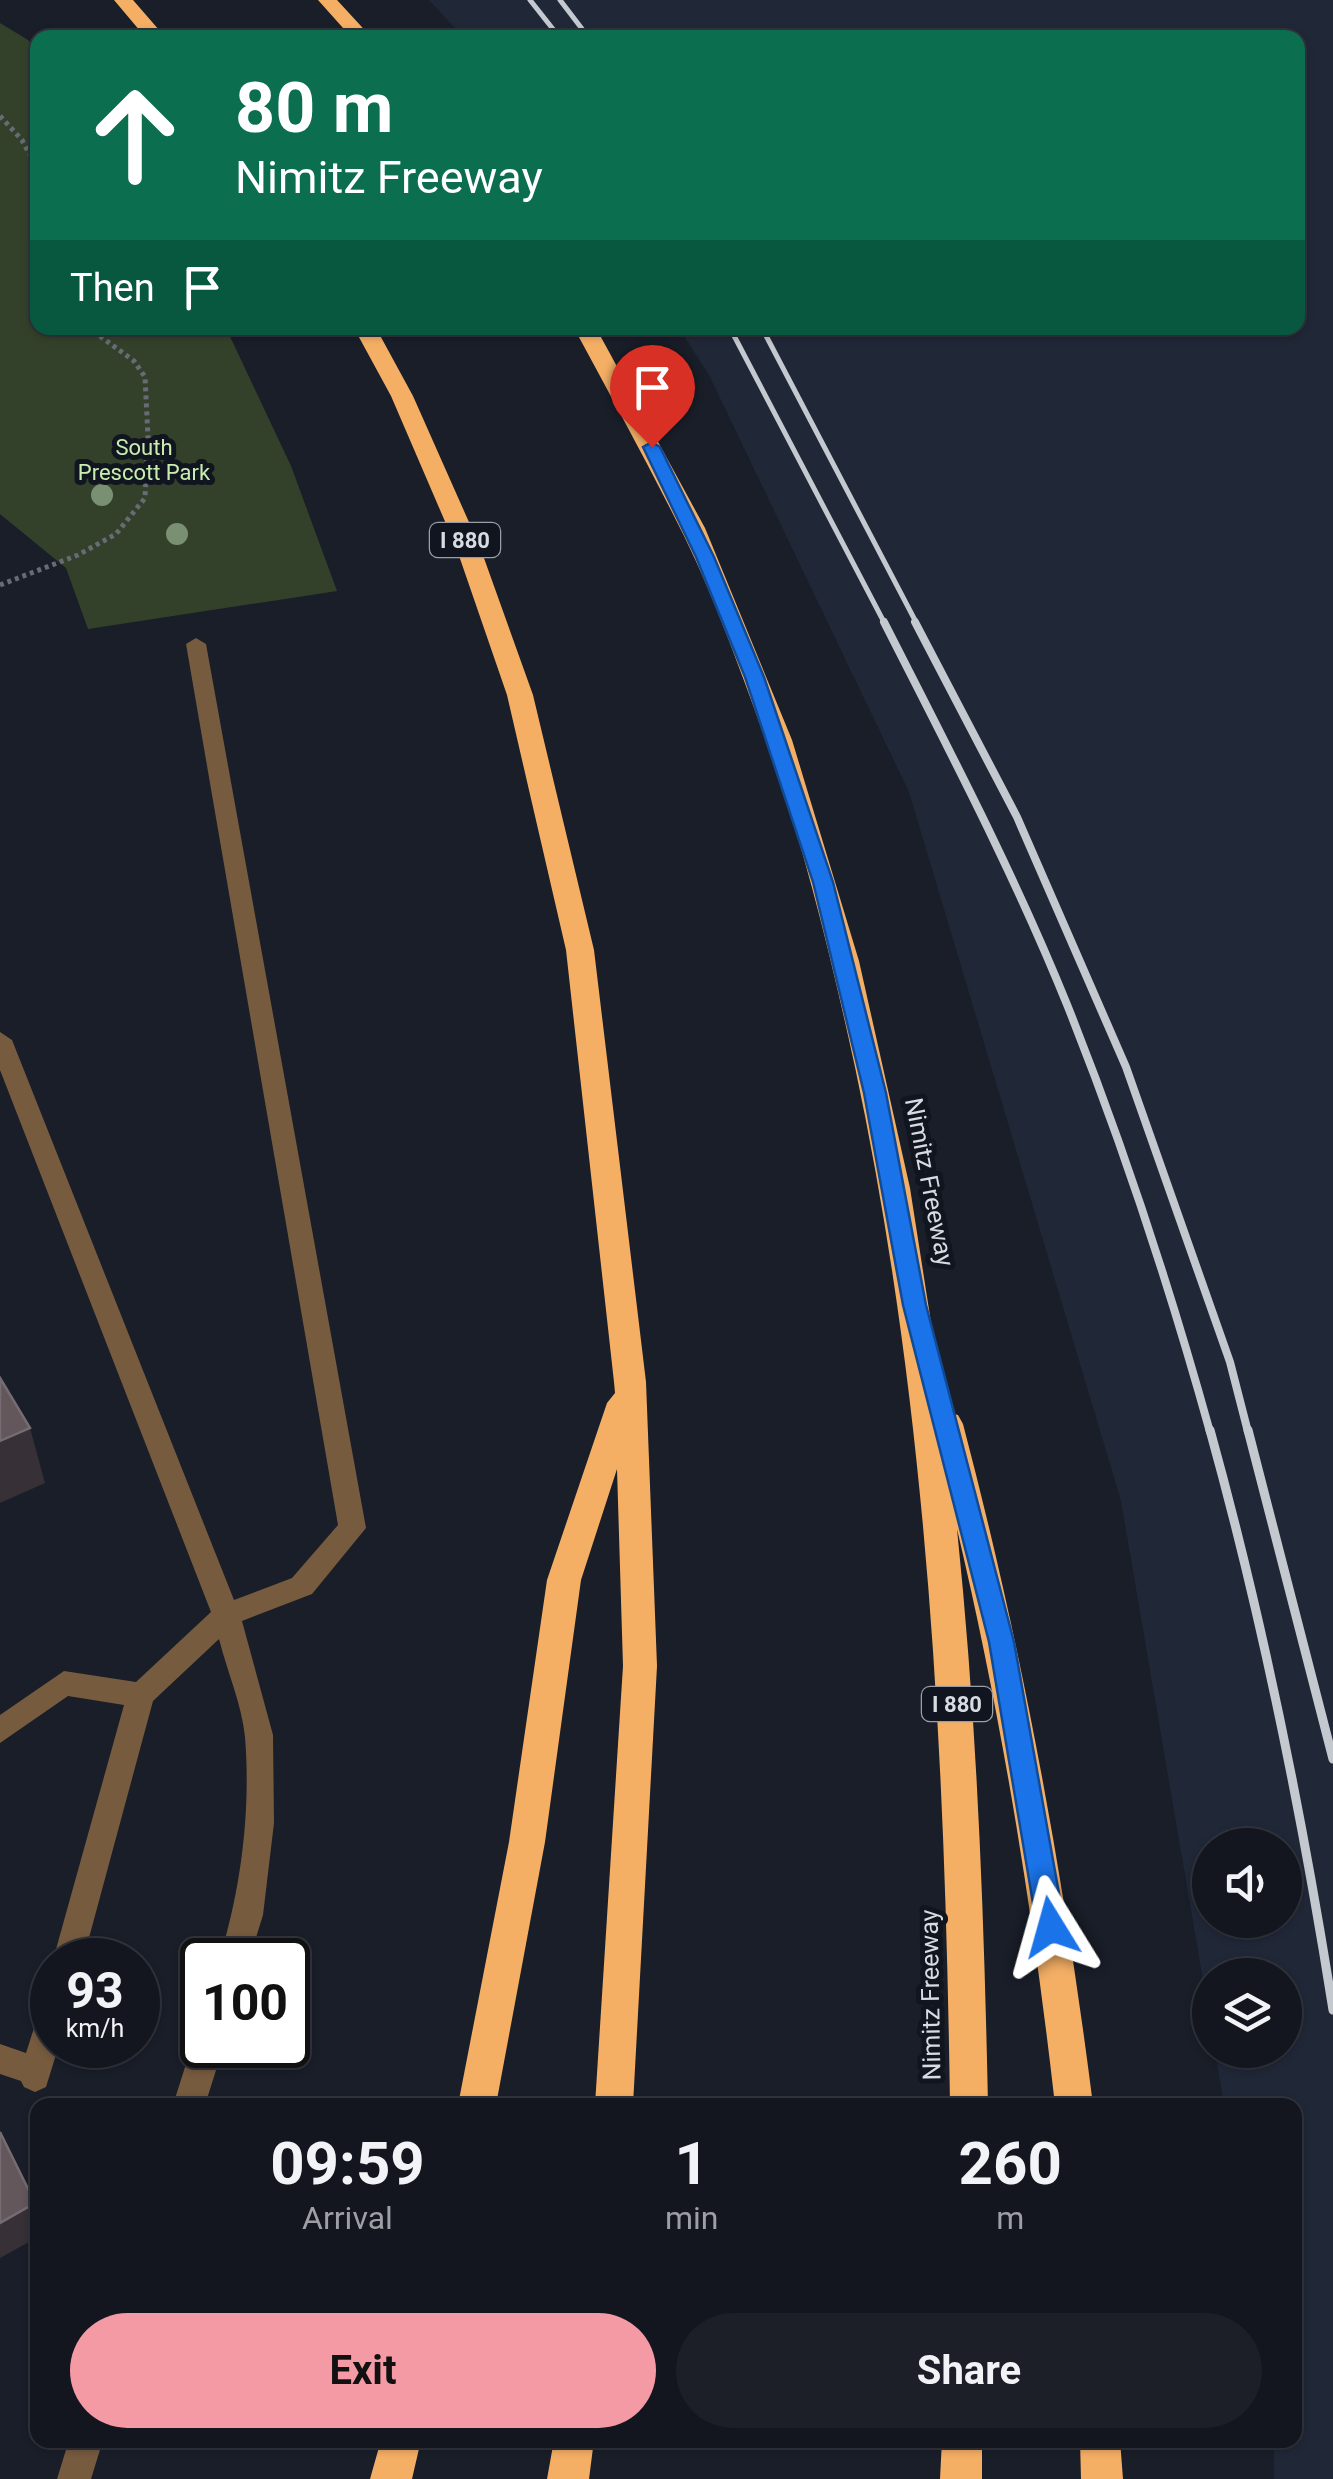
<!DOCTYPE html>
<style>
:root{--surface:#13161f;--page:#1c1f28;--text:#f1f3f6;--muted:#9d9fa4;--line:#32353d;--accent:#f49aa4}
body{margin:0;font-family:Roboto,sans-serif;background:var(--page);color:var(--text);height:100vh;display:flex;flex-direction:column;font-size:38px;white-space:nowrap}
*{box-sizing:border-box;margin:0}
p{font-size:32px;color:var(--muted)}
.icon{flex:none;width:55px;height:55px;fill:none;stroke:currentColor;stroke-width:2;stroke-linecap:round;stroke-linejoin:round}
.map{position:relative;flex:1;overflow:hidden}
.sheet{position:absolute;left:30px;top:2098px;width:1272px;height:350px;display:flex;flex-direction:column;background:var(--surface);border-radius:20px;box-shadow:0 2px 8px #0004,0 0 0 2px var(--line)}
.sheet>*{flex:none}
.hud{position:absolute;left:30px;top:30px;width:1275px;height:305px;border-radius:20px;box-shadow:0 2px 8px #0004,0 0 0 2px var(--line);background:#0b6e4f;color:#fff;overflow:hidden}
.fabs{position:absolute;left:1192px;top:1828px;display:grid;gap:20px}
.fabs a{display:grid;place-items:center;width:110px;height:110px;border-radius:50%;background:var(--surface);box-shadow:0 2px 8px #0004,0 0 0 2px var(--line);font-size:50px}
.speed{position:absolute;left:30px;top:1938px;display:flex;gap:20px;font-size:50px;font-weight:700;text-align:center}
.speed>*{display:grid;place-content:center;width:130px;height:130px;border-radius:50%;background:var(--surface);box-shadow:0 2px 8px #0004,0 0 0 2px var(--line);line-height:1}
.speed small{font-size:25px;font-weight:400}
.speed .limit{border:5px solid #111;border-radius:15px;background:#fff;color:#111}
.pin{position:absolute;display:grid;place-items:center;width:85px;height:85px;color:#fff;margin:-102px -42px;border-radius:50% 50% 50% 0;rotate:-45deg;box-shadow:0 0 10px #0007}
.pin .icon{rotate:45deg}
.me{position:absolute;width:110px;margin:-55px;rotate:352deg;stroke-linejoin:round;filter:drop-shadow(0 0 8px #0008)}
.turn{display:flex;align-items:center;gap:35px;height:210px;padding:0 40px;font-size:45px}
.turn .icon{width:130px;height:130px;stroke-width:2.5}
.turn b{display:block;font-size:70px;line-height:85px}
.then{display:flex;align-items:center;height:95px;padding:0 40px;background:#0003;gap:20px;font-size:38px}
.eta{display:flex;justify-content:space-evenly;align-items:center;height:170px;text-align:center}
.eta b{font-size:60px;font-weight:700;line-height:70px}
.cta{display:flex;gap:20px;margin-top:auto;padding:20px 40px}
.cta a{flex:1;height:115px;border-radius:60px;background:var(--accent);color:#111;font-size:40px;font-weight:700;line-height:115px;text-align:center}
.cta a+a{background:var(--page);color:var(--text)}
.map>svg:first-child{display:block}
</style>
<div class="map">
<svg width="1333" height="2479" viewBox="0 0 1333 2479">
<rect width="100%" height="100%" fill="#191e29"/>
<path fill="#202737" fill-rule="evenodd" d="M429,0H1333V2479H1274V2440H1295V2105H1224L1215,2050H1285V1975H1210V2021L1121,1501L909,792L709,375L679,328H1298V38H464ZM1210,1845H1285V1920H1210Z"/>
<path fill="#34412a" d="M0,23L28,40L37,51L38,328H226L291,466L337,591L88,629L66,568L0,514Z"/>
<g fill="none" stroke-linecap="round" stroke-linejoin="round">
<path stroke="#676b75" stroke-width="5" stroke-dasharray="4 4" stroke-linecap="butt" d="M0,116L22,140L38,170
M38,220L33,242L38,265
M0,585L78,555L116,534L145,498L148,437L145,377L134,361L89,328"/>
<path fill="#775b3f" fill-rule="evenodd" d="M196,638L206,644L366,1528L312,1594L242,1621L273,1735L274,1823L263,1915L249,1960H219C241,1890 251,1811 245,1737C242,1705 227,1671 219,1639L153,1701L83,1960H53L124,1705L68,1696L0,1743V1715L64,1671L136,1682L211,1612L0,1070V1032L12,1040L234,1600L292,1578L338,1525L186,644Z
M52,2002V2045H59L46,2087L35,2092L24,2087L21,2081L0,2074V2044L26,2053L41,2006Z
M202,2033V2045H224L205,2105H173L192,2045Z
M69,2440H103L91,2479H57Z"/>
<path fill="#f5af65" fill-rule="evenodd" d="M114,0H133L166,38H146Z
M318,0H337L372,38H352Z
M354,328H376L413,396L480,547L533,695L594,950L646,1382L657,1666L633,2105H595L623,1666L617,1469L581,1580L545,1842L496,2105H458L509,1842L547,1580L607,1403L615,1393L614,1382L566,950L507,695L456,547L391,396Z
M574,328H596L705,528L792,740L859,961L910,1188L945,1412L958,1415L963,1424C1022,1648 1064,1875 1093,2105H1055C1033,1911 1002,1719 957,1529C977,1721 984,1912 988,2105H950C945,1756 928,1410 855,1067C831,957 804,844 765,738C740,669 711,588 678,524C645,458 609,393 574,328Z
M381,2440H421L412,2479H370Z
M554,2440H594L589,2479H547Z
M942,2440H982V2479H940Z
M1080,2440H1120L1123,2479H1081Z"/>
<path stroke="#c4c8cf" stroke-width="5" d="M530,0L560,38
M560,0L589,38
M730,328L885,624
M762,328L917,624"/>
<path stroke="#c4c8cf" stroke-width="8" d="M884,622C948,748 1015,875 1068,1007C1123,1145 1170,1288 1210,1432
M915,622L1017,817L1126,1067L1230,1362L1248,1432"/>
<path stroke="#c4c8cf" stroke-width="9" d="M1210,1430C1263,1621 1302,1814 1333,2010
M1248,1430L1333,1759"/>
</g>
<g fill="#7a9072">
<circle cx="102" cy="495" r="11"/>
<circle cx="177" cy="534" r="11"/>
</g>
<path fill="#373037" d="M30,1428L45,1483L0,1503V1441Z
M35,2203L38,2210V2237L0,2258V2223Z"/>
<path fill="#63575c" stroke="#756c71" stroke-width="2.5" d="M0,1378L30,1428L0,1441Z
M0,2132L35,2203L0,2223Z"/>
<path fill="#1a73e8" stroke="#114b97" stroke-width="2.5" d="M652,442L660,447L714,557L764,677L833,882L886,1093L926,1305L1014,1642L1065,1927L1061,1936L1051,1939L1041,1936L1037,1927L989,1642L903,1305L864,1093L813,882L745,677L696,557L643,447Z"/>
<g text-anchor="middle" stroke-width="10" stroke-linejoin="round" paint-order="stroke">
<g font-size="22" fill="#c9edae" stroke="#10151f">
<text x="144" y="455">South<tspan x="144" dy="25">Prescott Park</tspan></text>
</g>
<g fill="#10151f" stroke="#9ba0a8" stroke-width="2.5">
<rect x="430" y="523" width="70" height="34" rx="8"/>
<rect x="922" y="1687" width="70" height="34" rx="8"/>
</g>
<g font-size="22" font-weight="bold" fill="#d7dbe2">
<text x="465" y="548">I 880</text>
<text x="957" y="1712">I 880</text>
</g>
<g font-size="25" fill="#d7dbe2" stroke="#10151f">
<text transform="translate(930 1182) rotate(79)" y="9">Nimitz Freeway</text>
<text transform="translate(930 1995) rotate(-91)" y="9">Nimitz Freeway</text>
</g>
</g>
</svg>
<div class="fabs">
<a><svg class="icon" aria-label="sound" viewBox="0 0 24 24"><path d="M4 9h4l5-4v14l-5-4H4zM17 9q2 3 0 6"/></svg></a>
<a><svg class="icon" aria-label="layers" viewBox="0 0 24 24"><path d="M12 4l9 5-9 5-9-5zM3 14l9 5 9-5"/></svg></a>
</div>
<div class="speed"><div>93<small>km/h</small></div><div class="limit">100</div></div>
<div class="pin" style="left:652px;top:447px;background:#d93025"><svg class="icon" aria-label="arrive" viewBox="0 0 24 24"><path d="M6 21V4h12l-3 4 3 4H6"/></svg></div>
<svg class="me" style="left:1051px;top:1927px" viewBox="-20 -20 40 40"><path d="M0-17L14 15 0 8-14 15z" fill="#1a73e8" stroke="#fff" stroke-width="4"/></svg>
<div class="hud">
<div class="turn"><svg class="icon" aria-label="ahead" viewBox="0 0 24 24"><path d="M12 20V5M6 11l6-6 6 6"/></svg><div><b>80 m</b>Nimitz Freeway</div></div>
<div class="then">Then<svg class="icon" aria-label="arrive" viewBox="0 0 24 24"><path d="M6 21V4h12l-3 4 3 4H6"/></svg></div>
</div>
<section class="sheet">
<div class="eta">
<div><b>09:59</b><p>Arrival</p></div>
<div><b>1</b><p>min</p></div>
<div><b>260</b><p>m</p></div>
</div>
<div class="cta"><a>Exit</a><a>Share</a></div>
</section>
</div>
